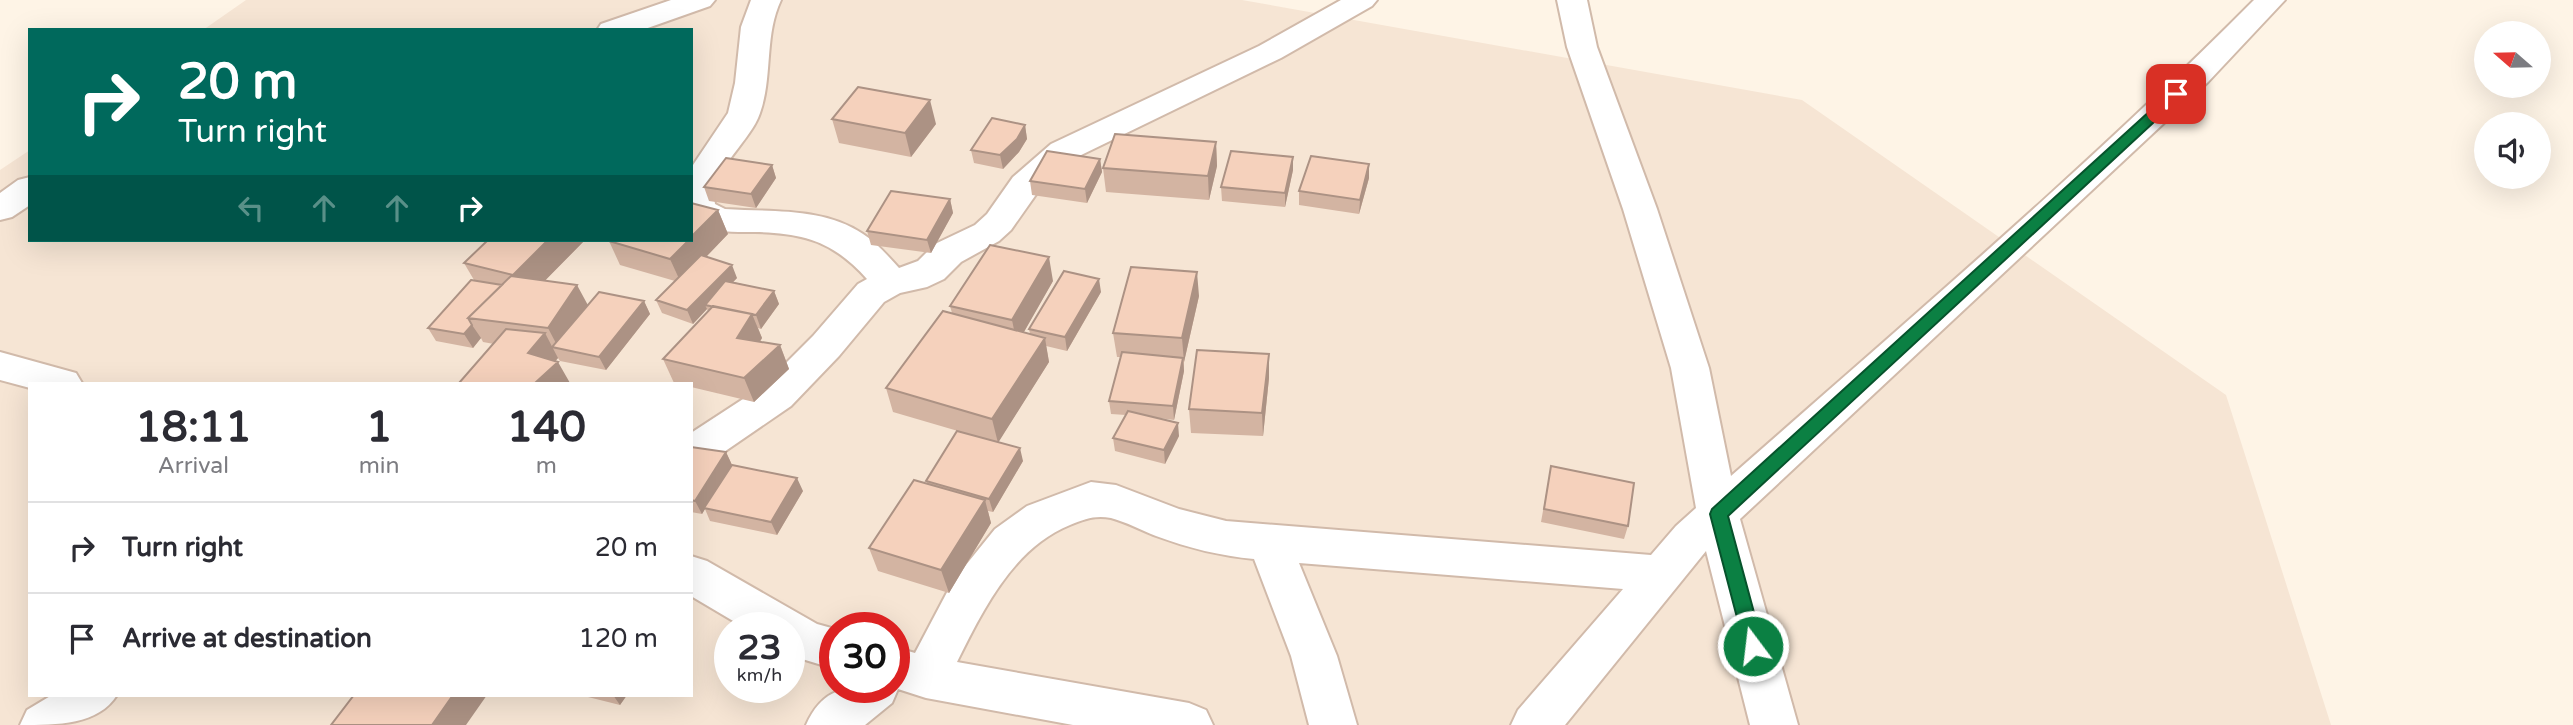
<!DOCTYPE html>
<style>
:root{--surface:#fff;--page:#f7f7f7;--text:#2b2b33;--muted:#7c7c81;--line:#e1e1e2}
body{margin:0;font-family:"Varela Round",sans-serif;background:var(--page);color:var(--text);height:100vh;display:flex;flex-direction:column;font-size:26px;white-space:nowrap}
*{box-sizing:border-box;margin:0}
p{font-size:23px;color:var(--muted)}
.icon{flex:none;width:38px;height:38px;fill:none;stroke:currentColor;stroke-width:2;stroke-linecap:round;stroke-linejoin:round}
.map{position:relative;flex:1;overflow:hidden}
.sheet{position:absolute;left:28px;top:382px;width:665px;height:315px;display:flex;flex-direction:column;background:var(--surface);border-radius:0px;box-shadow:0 7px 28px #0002}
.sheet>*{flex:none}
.top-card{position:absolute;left:28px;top:28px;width:665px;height:214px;border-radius:0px;box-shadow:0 7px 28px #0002;background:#00695c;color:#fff;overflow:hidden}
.needle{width:46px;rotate:290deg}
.controls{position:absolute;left:2474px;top:21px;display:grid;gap:14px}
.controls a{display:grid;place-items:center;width:77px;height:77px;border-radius:50%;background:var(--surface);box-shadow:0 7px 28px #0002;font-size:35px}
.speed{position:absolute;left:714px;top:612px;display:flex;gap:14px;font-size:35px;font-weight:700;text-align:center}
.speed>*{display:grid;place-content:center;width:91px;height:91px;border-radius:50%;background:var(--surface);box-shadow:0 7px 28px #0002;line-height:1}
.speed small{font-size:18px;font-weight:400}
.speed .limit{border:10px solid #d22;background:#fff;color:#111}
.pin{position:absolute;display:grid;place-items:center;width:60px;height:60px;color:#fff;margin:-30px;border-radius:14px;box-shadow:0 4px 10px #0006}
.me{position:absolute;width:77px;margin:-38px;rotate:345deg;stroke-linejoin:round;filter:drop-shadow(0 0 5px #0008)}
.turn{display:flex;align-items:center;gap:24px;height:147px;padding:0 35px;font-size:32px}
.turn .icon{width:91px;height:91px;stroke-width:2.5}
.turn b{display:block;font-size:49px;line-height:60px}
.lanes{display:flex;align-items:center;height:66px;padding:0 35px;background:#0003;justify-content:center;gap:35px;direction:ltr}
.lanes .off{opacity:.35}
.eta{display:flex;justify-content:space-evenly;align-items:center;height:119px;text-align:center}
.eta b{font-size:42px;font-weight:700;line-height:49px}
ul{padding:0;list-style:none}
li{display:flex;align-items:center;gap:21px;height:91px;padding:0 35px;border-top:2px solid var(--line)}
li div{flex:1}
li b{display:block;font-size:26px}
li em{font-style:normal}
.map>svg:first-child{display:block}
</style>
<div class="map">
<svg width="2573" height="725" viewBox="0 0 2573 725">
<rect width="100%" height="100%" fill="#fef4e6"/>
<path fill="#f6e5d4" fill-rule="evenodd" d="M246,0H1242L1802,100L2226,395L2331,725H0V170L30,150V240H691V30H203ZM30,383H691V695H30ZM730,628H789V688H730ZM835,628H894V688H835Z"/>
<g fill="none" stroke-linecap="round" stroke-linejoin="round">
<defs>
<path id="street" d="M671,0H715L710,6L642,30H597L601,24Z
M751,0H781C764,36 773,76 760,113C750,143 709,170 715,204L725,209C770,212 824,207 863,234C877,243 888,256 899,268L918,261L935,244L975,225L987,214L1013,177L1051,144L1259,46L1341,0H1377L1372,6L1281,58L1075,158L1037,193L1011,230L999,241L961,262L944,279L927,287L900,293L884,302L839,356L791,406L705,465L691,470V433L763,386L813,336L858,284L867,279C834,242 805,233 755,232C733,232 711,233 691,221V168L728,113L735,83L741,27Z
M1557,0H1587L1597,47L1657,209L1709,368L1731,476C1908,320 2088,167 2254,0H2285L2208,82L1740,519L1798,725H1750L1706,551L1565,725H1511L1518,710L1623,589L1299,563L1337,656L1357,725H1309L1291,656L1254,559C1221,556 1188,548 1156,536C1141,530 1126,522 1111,518C1095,515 1085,519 1070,525C1013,548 983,610 957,662L1189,703L1206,710L1213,725H1073L926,698L898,689L892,703L865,725H806C826,681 853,688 894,688V647L915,653L953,581L995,529L1027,506L1091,482L1116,485L1179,509L1226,521L1651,555L1676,526L1696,508L1671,368L1623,209L1567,47Z
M30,177V205L12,217L0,220V193L18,180Z
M0,352L76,373L82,383H30V388L0,380Z
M691,556L707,561L817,624L835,629V669L789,655V628H745L691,596Z
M52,695H117C98,725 58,725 20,725L27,710Z"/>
</defs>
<use href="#street" stroke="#d1baaa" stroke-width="4"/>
<use href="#street" fill="#fff" fill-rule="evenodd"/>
</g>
<path fill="#d3b4a2" d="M832,119L936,124L911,157L839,143Z
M1025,125L1027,139L1019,152L1003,169L974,163L971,150Z
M1216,142L1217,166L1209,200L1106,192L1103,168Z
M1293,157V170L1285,207L1222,201L1221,187Z
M1100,159L1102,172L1087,203L1032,195L1030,181Z
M772,165L776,178L756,208L709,201L704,187Z
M1369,178L1359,214L1299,205V191Z
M950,199L953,213L931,253L871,245L867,231Z
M718,210L728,234L706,257L737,278L733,282L774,291L779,304L761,329L758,328L762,338L760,342L780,345L789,369L754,402L691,387V383H674L663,359L708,311L707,309L693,324L662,313L656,300L675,281L620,265L609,241Z
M488,240H585L545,280L588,305L644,301L650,314L606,370L560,361L558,358L555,361L494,344L483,342L481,338L473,348L436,341L428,328L474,280L464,263Z
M1053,281L1024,332L1030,334L1029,329L1101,292L1067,351L1046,346L1049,362L998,442L1023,461L993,512L988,511L991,523L949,593L878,571L869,548L927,483L926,481L975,436L893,412L886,388L952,313L950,306Z
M1199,296L1184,362V371L1174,420L1159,418L1179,436L1165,464L1115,451L1113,438L1126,415L1111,414L1109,401L1121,357H1117L1113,333Z
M1269,378L1263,436L1191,433L1189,409Z
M691,447L726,452L732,465L803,491L777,535L710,521L705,509L702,514L691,512Z
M1551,466L1628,526L1624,539L1541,522Z
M580,695H627L620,705Z"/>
<path fill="#ac9284" d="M930,100L936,124L911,157L905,133Z
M1025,125L1027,139L1019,152L1003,169L1000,155Z
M1216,142L1217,166L1209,200L1208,176Z
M1293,157V170L1285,207V193Z
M1100,159L1102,172L1087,203L1085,189Z
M1369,164V178L1359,214L1360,200Z
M772,165L776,178L756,208L751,194Z
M950,199L953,213L931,253L927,240Z
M718,210L728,234L681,283L670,259L689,240H691V237Z
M548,240H585L527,299L513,275Z
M1049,257L1053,281L1017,344L1012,320Z
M732,265L737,278L710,306L705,305L707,309L693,324L687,310Z
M1197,272L1199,296L1184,362L1182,338Z
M1099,279L1101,292L1067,351L1065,337Z
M577,285L590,309L559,349L548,328Z
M774,291L779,304L761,329L756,315Z
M644,301L650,314L606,370L599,357Z
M752,314L762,338L747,362L737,338Z
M472,325L481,338L473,348L464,334Z
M545,333L558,358L543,376L558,362L570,383H535L528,353Z
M1045,338L1049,362L998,443L992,419Z
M780,345L789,369L754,402L744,378Z
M1269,354V378L1263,436L1262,413Z
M1183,358L1184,371L1174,420L1173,406Z
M1178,423L1179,436L1165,464L1164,450Z
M1020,448L1023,461L993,512L989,499Z
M726,452L732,465L704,508L705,509L702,514L695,501Z
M797,478L803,491L777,535L771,522Z
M985,500L991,523L949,593L941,570Z
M453,695H487L466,725H432Z
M613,695H627L620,705Z"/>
<path fill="#f5d1bc" stroke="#ac9284" stroke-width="2" d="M858,87L930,100L905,133L832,119Z
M992,118L1025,125L1017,139L1000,155L971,150Z
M1115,134L1216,142L1208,176L1103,168Z
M1047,151L1100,159L1085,189L1030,181Z
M1231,151L1293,157L1285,193L1221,187Z
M1311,156L1369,164L1360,200L1299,191Z
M726,158L772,165L751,194L704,187Z
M891,191L950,199L927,240L867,231Z
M691,203L718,210L691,237Z
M488,240H548L513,275L464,263Z
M610,240H689L670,259L609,241Z
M990,245L1049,257L1012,320L950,306Z
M701,255L732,265L687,310L656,300Z
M1131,267L1197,272L1182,338L1113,333Z
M1064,271L1099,279L1065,337L1029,329Z
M511,276L577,285L548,328L468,318Z
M471,280L502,285L468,318L472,325L464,334L428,328Z
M725,281L774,291L756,315L705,305Z
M599,292L644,301L599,357L552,347Z
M713,306L752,314L737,338L780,345L744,378L663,359Z
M943,311L1045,338L992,419L886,388Z
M506,329L545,333L528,353L558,362L535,383H459Z
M1197,350L1269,354L1262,413L1189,409Z
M1122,352L1183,358L1173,406L1109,401Z
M1128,411L1178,423L1164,450L1113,438Z
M957,431L1020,448L989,499L926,481Z
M691,447L726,452L695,501L691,500Z
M732,465L797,478L771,522L704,508Z
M1551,466L1634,483L1628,526L1544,509Z
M914,480L985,500L941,570L869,548Z
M354,695H453L432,725H331Z"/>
<path fill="#0b8043" stroke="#07532c" stroke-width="2" d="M2176,90L2181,91V97L1728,516L1763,646L1760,652L1753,654L1746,652L1710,514L1712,509L2172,91Z"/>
</svg>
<div class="controls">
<a><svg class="needle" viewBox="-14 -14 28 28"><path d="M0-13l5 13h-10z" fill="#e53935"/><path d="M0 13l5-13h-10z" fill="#7c7c81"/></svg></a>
<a><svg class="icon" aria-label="sound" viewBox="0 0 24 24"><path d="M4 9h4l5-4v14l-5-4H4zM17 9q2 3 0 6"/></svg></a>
</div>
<div class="speed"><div>23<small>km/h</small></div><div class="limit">30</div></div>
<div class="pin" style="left:2176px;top:94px;background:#d93025"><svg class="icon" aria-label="arrive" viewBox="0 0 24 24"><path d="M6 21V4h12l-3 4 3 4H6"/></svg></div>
<svg class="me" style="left:1753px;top:646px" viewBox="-20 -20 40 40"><circle r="17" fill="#0b8043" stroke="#fff" stroke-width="3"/><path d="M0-11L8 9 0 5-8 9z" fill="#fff"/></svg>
<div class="top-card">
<div class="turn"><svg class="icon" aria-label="right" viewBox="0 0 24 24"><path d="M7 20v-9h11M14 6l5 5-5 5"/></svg><div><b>20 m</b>Turn right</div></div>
<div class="lanes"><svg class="icon off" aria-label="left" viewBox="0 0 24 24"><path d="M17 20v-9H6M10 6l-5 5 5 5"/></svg><svg class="icon off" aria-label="ahead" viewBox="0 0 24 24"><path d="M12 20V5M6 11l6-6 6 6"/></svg><svg class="icon off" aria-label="ahead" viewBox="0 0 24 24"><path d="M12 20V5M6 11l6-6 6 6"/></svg><svg class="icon" aria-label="right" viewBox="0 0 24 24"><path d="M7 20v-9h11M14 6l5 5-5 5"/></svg></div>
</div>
<section class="sheet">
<div class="eta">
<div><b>18:11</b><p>Arrival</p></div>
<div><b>1</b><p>min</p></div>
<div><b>140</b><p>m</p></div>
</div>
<ul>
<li><svg class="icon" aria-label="right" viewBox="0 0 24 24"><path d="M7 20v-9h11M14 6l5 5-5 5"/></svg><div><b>Turn right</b></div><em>20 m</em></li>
<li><svg class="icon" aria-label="arrive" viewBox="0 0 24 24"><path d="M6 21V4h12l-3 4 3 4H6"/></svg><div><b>Arrive at destination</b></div><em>120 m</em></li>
</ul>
</section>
</div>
